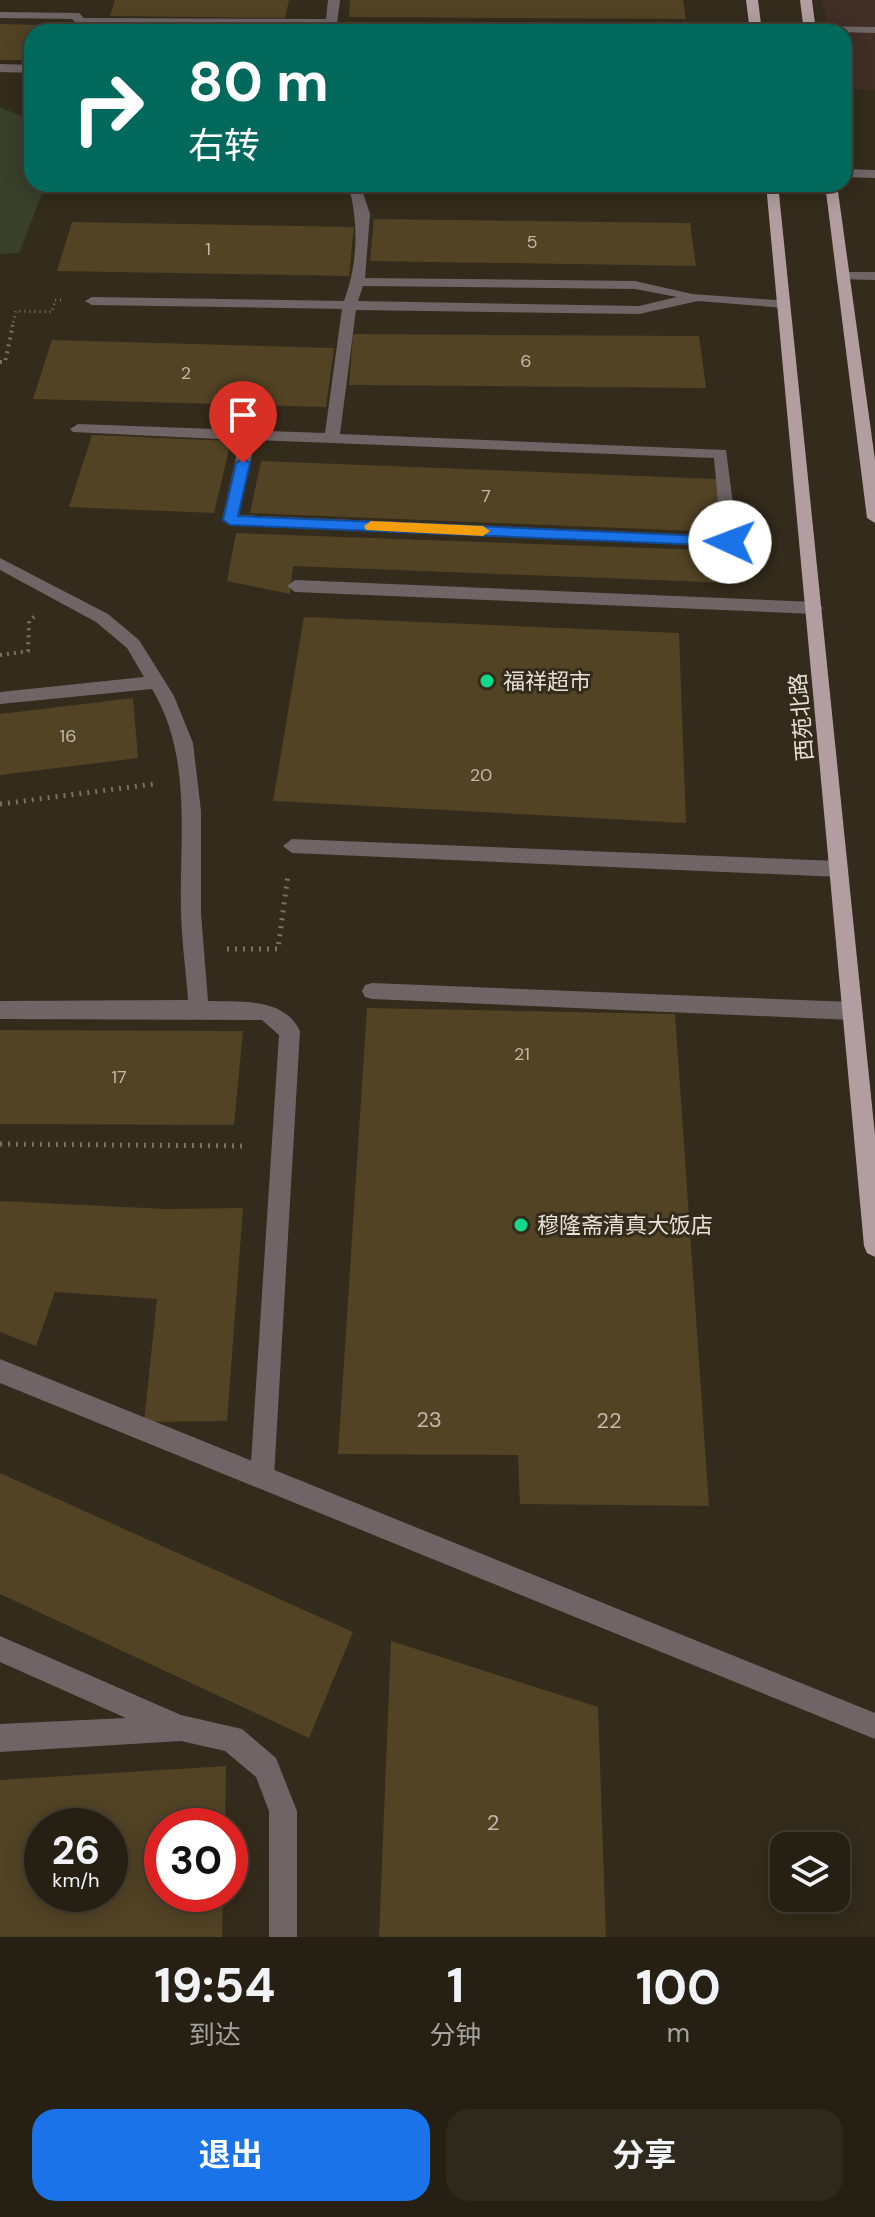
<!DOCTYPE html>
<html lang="zh">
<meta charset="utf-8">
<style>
:root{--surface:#262014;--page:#2e281d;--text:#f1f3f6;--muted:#a4a3a0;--line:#423e34;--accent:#1a73e8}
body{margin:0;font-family:"DM Sans","Noto Sans SC",sans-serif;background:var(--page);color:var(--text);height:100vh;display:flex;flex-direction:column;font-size:30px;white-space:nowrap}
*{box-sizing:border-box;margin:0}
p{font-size:26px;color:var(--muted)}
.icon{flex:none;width:44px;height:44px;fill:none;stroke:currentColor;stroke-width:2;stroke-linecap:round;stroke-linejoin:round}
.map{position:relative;height:1937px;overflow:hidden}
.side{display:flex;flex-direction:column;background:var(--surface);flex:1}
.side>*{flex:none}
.top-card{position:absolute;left:24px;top:24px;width:828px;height:168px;border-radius:24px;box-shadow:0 4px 20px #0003,0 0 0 2px var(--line);background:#00695c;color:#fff;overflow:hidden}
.fabs{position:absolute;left:770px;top:1832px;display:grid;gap:16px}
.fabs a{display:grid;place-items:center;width:80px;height:80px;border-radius:16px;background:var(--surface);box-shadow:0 4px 20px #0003,0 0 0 2px var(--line);font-size:40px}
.speed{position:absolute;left:24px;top:1808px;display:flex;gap:16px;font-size:40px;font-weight:700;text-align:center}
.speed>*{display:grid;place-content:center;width:104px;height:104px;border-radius:50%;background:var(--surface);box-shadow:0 4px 20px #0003,0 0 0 2px var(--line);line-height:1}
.speed small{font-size:20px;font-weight:400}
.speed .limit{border:12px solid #d22;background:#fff;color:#111}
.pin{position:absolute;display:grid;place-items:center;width:68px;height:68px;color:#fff;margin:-82px -34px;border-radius:50% 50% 50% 0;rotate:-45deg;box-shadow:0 0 8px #0007}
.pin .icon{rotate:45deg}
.me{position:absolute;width:88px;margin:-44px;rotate:272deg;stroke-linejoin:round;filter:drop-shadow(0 0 6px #0008)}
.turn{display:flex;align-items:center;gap:28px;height:168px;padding:0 32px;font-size:36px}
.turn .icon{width:104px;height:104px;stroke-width:2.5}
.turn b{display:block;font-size:56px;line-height:68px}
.eta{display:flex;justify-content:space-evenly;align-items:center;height:136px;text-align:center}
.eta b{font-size:48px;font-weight:700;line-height:56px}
.cta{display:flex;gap:16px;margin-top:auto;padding:16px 32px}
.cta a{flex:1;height:92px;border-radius:24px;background:var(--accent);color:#fff;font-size:32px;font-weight:700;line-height:92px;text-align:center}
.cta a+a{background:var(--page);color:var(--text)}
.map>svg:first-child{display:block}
</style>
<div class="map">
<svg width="875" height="1937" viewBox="0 0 875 1937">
<rect width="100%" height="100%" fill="#332b1b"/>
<path fill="#412f26" d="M822,0H875V90L844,89V32H829Z"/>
<path fill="#38402c" d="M0,107L32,121V184H46L19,253L0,254Z"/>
<path fill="#524325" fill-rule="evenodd" d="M115,0H289L285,18L110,16Z
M350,0H683L686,19L349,17Z
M0,24L80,26L317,28L316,32H32V60H0Z
M374,219L690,223L696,266L370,261Z
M72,222L354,227L349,276L57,271Z
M353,334L699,336L706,388L349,385Z
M52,340L334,348L326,407L33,399Z
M92,435L231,441L214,513L69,507Z
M261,461L717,479L721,532L250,513Z
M236,533L730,551L733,583L293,566L290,594L227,581Z
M304,617L679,633L686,823L273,801Z
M133,698L138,758L0,775V714Z
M367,1008L675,1014L709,1506L520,1504L518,1455L338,1454Z
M0,1030L243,1031L234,1125L0,1124Z
M0,1201L166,1209L243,1208L227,1421L144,1422L157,1299L55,1292L36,1346L0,1332Z
M0,1473L353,1632L309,1738L0,1594Z
M391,1641L598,1707L606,1937H379Z
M226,1766L225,1826H162V1894H223L222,1937H0V1780ZM42,1826H110V1894H42Z"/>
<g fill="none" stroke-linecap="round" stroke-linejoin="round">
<path stroke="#797264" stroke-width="3" stroke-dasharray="1 4" stroke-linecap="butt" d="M12,327L16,311L52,312L55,300H63"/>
<path stroke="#797264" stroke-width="4" stroke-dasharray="2 5" stroke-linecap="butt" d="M0,362H5L13,325
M0,655L28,651L29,621L35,616"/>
<path stroke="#797264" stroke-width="5" stroke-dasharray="2 6" stroke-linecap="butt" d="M0,804L154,784
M227,949H278L288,875
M0,1144L248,1146"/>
<path fill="#6f6566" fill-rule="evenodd" d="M328,0H340L336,32H324L325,25L77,24L72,19L0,18V12L79,13L84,18L326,19Z
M810,26L875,27V33L806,31L804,29Z
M683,28L688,32H345L351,29Z
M0,64L32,65V73L0,72Z
M844,169L875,170V178L844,177Z
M348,184H360L370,214L365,278L635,281L692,294L789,301V307L784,308L698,301L639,314L356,310L340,434L726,450L738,542L736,546L230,525L222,520L240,440L73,432L70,429L78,424L325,433L342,309L92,305L85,301L92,297L344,301C358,264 359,222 348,184ZM363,286L635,289L677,297L639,306L358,301ZM255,440L714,458L721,536L239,515Z
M843,272H875V280L838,279L836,276Z
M0,558L108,614L139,640L174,696L193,743L201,811V913L208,1001C240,1002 284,997 300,1031L274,1477L271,1486L262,1489L253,1486L250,1477L279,1035L262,1020L0,1019V1001L188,1000C186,972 182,943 181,914C179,838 193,757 152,689L0,704V692L144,677L127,648L96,622L0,570Z
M295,580L815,602L823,608L815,614L295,592L287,586Z
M292,839L839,861L849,869L839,877L292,853L283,846Z
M372,983L852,1002L859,1005L862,1011L859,1017L852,1020L372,999L365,997L362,991L365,985Z
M0,1636L181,1715L242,1729L276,1758L297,1811V1937H269V1811L256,1777L225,1751L181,1741L0,1752V1724L126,1718L0,1662Z"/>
<path fill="#6f6566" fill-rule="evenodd" d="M0,1359L875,1713V1739L0,1383Z"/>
<path fill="#b29da0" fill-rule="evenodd" d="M746,0H758L762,32H750Z
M800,0H812L816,32H804Z
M766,184H778L875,1135V1257L867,1253L864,1246Z
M825,184H837L875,460V523L867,518Z"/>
</g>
<path fill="#1a73e8" stroke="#114b97" stroke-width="2" d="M243,459L250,463L238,516L730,537L737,542L730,546L230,525L223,520L236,463Z"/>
<path fill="#f59e0b" d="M371,521L483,526L490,531L483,536L366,530L364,526Z"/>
<g fill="#12d98a" stroke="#332b1b" stroke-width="3">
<circle cx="487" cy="681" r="8"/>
<circle cx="521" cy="1225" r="8"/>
</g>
<g text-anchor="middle" stroke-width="6" stroke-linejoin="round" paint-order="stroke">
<g font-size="18" fill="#c1b9aa">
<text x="532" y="248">5</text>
<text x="208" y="255">1</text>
<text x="526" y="367">6</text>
<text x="186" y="379">2</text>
<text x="486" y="502">7</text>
<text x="68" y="742">16</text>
<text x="481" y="781">20</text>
<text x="522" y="1060">21</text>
<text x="119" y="1083">17</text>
</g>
<g font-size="22" fill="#e6e0d6" stroke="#332b1b" text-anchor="start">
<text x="503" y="689">福祥超市</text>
<text x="537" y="1233">穆隆斋清真大饭店</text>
</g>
<g font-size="22" fill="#e6e0d6" stroke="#332b1b">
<text transform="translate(801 717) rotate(-95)" y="8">西苑北路</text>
</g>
<g font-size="22" fill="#c1b9aa">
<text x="429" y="1427">23</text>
<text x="609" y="1428">22</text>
<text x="493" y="1830">2</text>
</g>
</g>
</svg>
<div class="fabs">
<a><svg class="icon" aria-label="layers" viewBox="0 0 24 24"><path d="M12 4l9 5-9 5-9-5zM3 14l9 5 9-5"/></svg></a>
</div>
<div class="speed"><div>26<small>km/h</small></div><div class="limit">30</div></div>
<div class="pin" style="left:243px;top:463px;background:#d93025"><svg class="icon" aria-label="arrive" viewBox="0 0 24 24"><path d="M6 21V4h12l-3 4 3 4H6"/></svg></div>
<svg class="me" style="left:730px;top:542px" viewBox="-20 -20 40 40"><circle r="19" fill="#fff"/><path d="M0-13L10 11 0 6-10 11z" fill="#1a73e8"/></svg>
<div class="top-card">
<div class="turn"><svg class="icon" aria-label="right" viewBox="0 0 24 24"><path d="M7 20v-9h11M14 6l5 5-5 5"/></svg><div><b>80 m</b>右转</div></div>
</div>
</div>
<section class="side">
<div class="eta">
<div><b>19:54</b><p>到达</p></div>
<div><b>1</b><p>分钟</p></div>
<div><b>100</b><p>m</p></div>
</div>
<div class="cta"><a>退出</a><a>分享</a></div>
</section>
